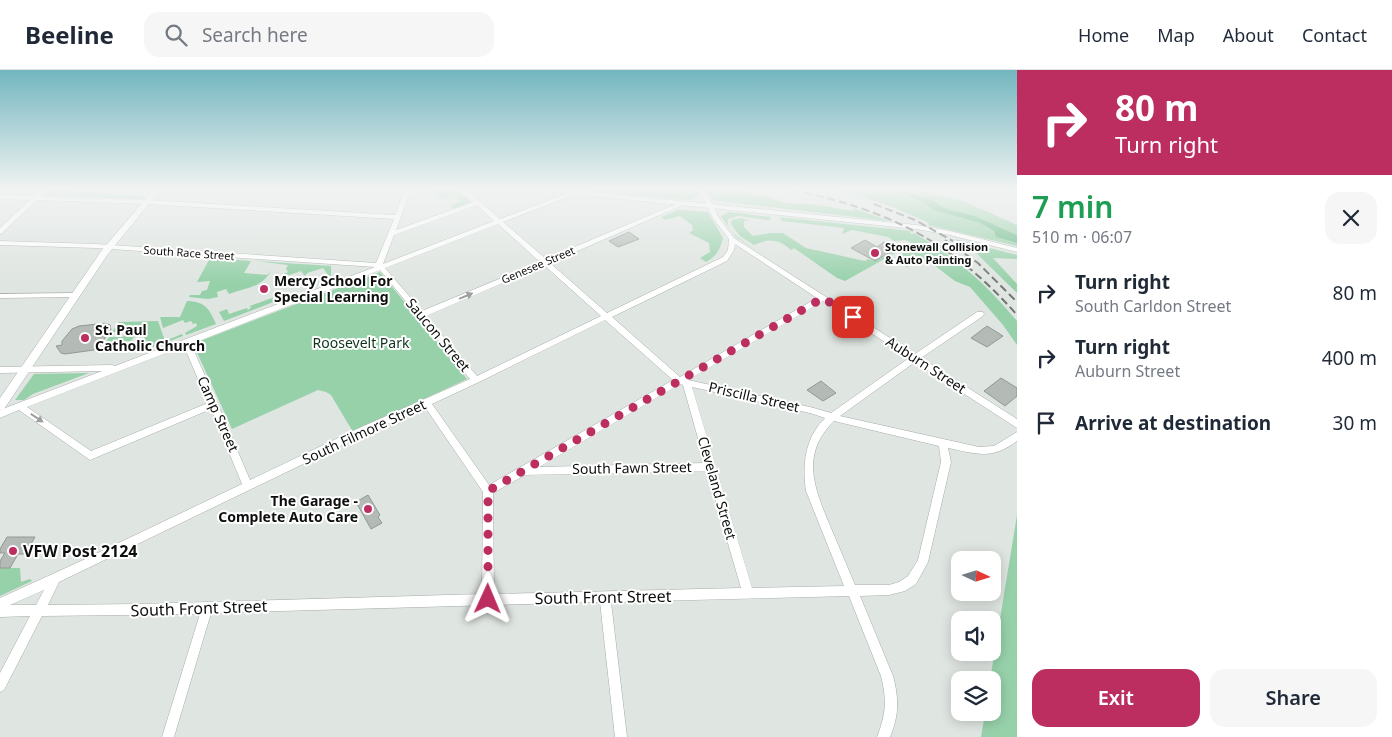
<!DOCTYPE html>
<meta charset="utf-8">
<style>
:root{--surface:#fff;--page:#f6f6f7;--text:#1f2937;--muted:#747a83;--line:#e0e1e3;--accent:#bc2e60}
body{margin:0;font-family:"Noto Sans",sans-serif;background:var(--page);color:var(--text);height:100vh;display:flex;flex-direction:column;font-size:19px;white-space:nowrap}
*{box-sizing:border-box;margin:0}
p{font-size:16px;color:var(--muted)}
.icon{flex:none;width:28px;height:28px;fill:none;stroke:currentColor;stroke-width:2;stroke-linecap:round;stroke-linejoin:round}
.map{position:relative;flex:1;overflow:hidden}
.drawer{display:flex;flex-direction:column;background:var(--surface);width:375px}
.drawer>*{flex:none}
.top-card{background:#bc2e60;color:#fff;overflow:hidden}
.needle{width:32px;rotate:94deg}
.fabs{position:absolute;left:951px;top:481px;display:grid;gap:10px}
.fabs a{display:grid;place-items:center;width:50px;height:50px;border-radius:10px;background:var(--surface);box-shadow:0 2px 12px #0003;font-size:25px}
.pin{position:absolute;display:grid;place-items:center;width:42px;height:42px;color:#fff;margin:-21px;border-radius:10px;box-shadow:0 2px 8px #0006}
.me{position:absolute;width:55px;margin:-28px;rotate:1deg;stroke-linejoin:round;filter:drop-shadow(0 0 4px #0008)}
.turn{display:flex;align-items:center;gap:18px;height:105px;padding:0 15px;font-size:22px}
.turn .icon{width:65px;height:65px;stroke-width:2.5}
.turn b{display:block;font-size:35px;line-height:42px}
.round{display:grid;place-items:center;flex:none;width:52px;height:52px;border-radius:15px;background:var(--page)}
.overview{display:flex;align-items:center;justify-content:space-between;height:85px;padding:0 15px}
h1{font-size:30px;font-weight:600;line-height:38px;color:#1e9e55}
.cta{display:flex;gap:10px;margin-top:auto;padding:10px 15px}
.cta a{flex:1;height:58px;border-radius:15px;background:var(--accent);color:#fff;font-size:20px;font-weight:600;line-height:58px;text-align:center}
.cta a+a{background:var(--page);color:var(--text)}
ul{padding:0;list-style:none}
li{display:flex;align-items:center;gap:15px;height:65px;padding:0 15px}
li div{flex:1}
li b{display:block;font-size:19px}
li em{font-style:normal}
header{display:flex;align-items:center;gap:30px;box-sizing:border-box;height:70px;padding:0 25px;background:var(--surface);border-bottom:1px solid var(--line)}
header strong{font-size:24px}
nav{display:flex;gap:28px;margin-inline-start:auto;font-size:18px}
.search{width:350px;height:45px;background:var(--page);display:flex;align-items:center;gap:12px;box-sizing:border-box;padding:0 18px;border-radius:15px;color:var(--muted);font-size:19px}
main{display:flex;flex:1;min-height:0}
.map>svg:first-child{display:block}
</style>
<header>
<strong>Beeline</strong>
<div class="search"><svg class="icon" aria-label="search" viewBox="0 0 24 24"><circle cx="10" cy="10" r="6"/><path d="M15 15l6 6"/></svg>Search here</div>
<nav><a>Home</a><a>Map</a><a>About</a><a>Contact</a></nav>
</header>
<main>
<div class="map">
<svg width="1017" height="667" viewBox="0 0 1017 667">
<rect width="100%" height="100%" fill="#dfe5e1"/>
<path fill="#97d1aa" d="M50,120L143,126V129L47,125L46,124Z
M436,120H457L472,133L453,139L450,136L461,131L454,125L442,129L434,123Z
M585,120H699L700,125L690,130Z
M706,120H732L763,125L786,133L819,135L853,141V138L889,151L719,131L711,128Z
M839,120L861,123L878,121L908,125L926,134L933,140L980,153L994,161L996,167L1017,173V176L928,155L929,153L893,137Z
M900,120H917L963,131L1017,155V165L975,146L944,138L933,131Z
M679,140L708,142L723,168C720,179 718,185 706,192L700,188L710,182L709,173L689,163L693,160L692,155L680,146L665,150L661,147Z
M729,142L771,147L770,150H767L738,146L728,149C725,162 745,171 753,178L736,167L722,148L721,146Z
M779,147L911,161L910,163L912,164L914,163C956,187 986,214 1017,251V275L1003,255L970,217L955,211L930,192L918,191L907,197L902,194L897,196L892,193L900,188L904,179L914,177V174L905,170L894,171L888,167L852,160L842,164L844,158L782,151Z
M741,148L750,151H744V157L753,166L770,163H783L806,178L865,191L868,189L874,191L895,179L897,182L845,211L837,208L794,178L791,180C779,169 769,168 754,175L740,166L731,154L732,150Z
M954,169L1017,185V189L993,188L1017,214V223L971,178Z
M210,188L251,191L244,203L267,205L271,201C261,218 246,218 229,224L226,219L217,222L218,227L208,229L189,227L190,225H200L202,221L207,220L210,211L197,212Z
M255,191L331,196V206H329L323,198L307,203L305,206L301,201L283,207L282,205L288,202L286,199L288,195Z
M380,202L467,309L353,362L331,325L326,322L318,320L232,359L194,276L195,273Z
M279,221L281,224L286,222L289,226L224,251L219,242L227,239L229,244L247,238L248,240L251,238L250,236L275,227L273,223Z
M187,231C205,231 210,240 216,254L186,265L185,263L197,256L196,253L193,254L191,251L185,253L183,250L163,258L160,247H180Z
M158,251L165,271L182,264L183,266L141,282L145,266L134,267L131,271L106,272L109,267H123L126,262H112L119,252Z
M89,303L33,324L24,330H15L34,304Z
M1017,445V667H981L985,643L992,642V610H990Z
M0,498H20L21,512L30,509L32,511L0,526Z"/>
<path fill="#63b882" d="M845,120H900L934,131L944,138L975,146L1017,165V173L996,167L994,161L980,153L933,140L926,134L908,125L879,121L861,123Z"/>
<path fill="#b4bab6" stroke="#929894" d="M629,162L639,169L618,177L609,171Z
M865,170L877,177L884,172L895,179L875,191L851,178Z
M104,253L110,255L111,260L107,262V265L99,277L94,280L65,284L61,283L56,276L62,275V271L72,259L79,256L98,254L101,255Z
M987,256L1003,266L987,277L971,268Z
M1001,308L1017,318V326L1005,336L984,321Z
M821,311L836,323L823,331L807,320Z
M368,425L380,445L378,447L382,453L371,459L356,432Z
M7,467H35L25,484H18L10,498H0V491L5,483H0V479Z"/>
<g fill="none" stroke-linecap="round" stroke-linejoin="round">
<defs>
<path id="minor" d="M40,120H47L41,127L147,130L395,145L405,120H411L396,160L473,132L460,120H467L500,149L574,121H578V123L503,152L546,189L681,132H685V134L550,193L607,243L723,187L728,180L729,169L713,148L699,120H705L719,148L734,168L915,284L977,242H983L984,244L983,246L921,288L1017,349V358L915,292L840,346L979,377L994,376L1017,362V371C992,390 977,384 948,378L951,392L928,492L916,514L905,521L889,525L860,526L893,606C899,628 899,646 890,667H877C886,644 887,630 881,606L849,526L611,532L627,667H615L600,532L211,543L174,667H162L200,544L42,546L4,620L0,622V603L30,546L0,547V528L81,491L242,414L211,339L90,390L19,340L0,348V340L102,301L0,303V297L112,295L115,296L375,197L96,178L0,175V171L96,174L376,193L394,149L147,134L37,130L2,163L0,164V158L30,130L0,129V125L34,126ZM477,135L494,151L383,194L394,165ZM498,154L540,192L422,241L385,198ZM735,174L817,228L680,307L612,247L727,191L734,180ZM544,195L601,246L477,306L426,246ZM380,200L470,309L357,359L250,410L218,335V334L216,331L191,274ZM823,231L909,288L831,343L810,337L688,310ZM605,250L673,310L489,415L432,334L479,312ZM184,276L208,333L91,381L27,337ZM680,314L683,315L705,393L539,397ZM692,317L810,343L825,348C805,368 802,394 806,421L844,516L752,518ZM425,337L483,422L482,524L140,534L48,535L59,512L363,365ZM834,351L939,376L941,392L918,490L908,506L899,512L889,515H855C847,496 839,477 831,458C815,420 799,385 834,351ZM707,401L741,518L494,524L493,423L525,405ZM44,520L36,535H10Z
M75,223L79,225L78,227L0,228V224Z"/>
<path id="major" d="M153,120H160L108,184L4,339L0,340V328L102,180Z
M550,120H574L916,155L950,161L1017,178V182L950,165L916,159L553,122Z"/>
</defs>
<use href="#minor" stroke="#a7ada9" stroke-width="1"/>
<use href="#major" stroke="#a7ada9" stroke-width="1"/>
<use href="#minor" fill="#fff" fill-rule="evenodd"/>
<use href="#major" fill="#fff" fill-rule="evenodd"/>
<path stroke="#727673" stroke-width="2" stroke-dasharray="8 4" stroke-linecap="butt" d="M792,120C887,139 953,172 1017,245
M874,134L915,150L953,171
M945,170L978,193L1017,232"/>
</g>
<defs><path id="oneway-solid" d="M-6-.8H1V-3.2L6.5 0L1 3.2V.8H-6Z" transform="scale(1.25)"/></defs>
<g fill="#9e9f9e">
<use href="#oneway-solid" transform="translate(466 226) rotate(-23)"/>
<use href="#oneway-solid" transform="translate(37 348) rotate(34)"/>
</g>
<linearGradient id="sky" x2="0" y2="1"><stop stop-color="#73b6bf"/><stop offset="0.56" stop-color="#f1f3f2"/><stop offset="1" stop-color="#f1f3f2" stop-opacity="0"/></linearGradient>
<rect width="1017" height="213" fill="url(#sky)"/>
<g fill="none" stroke-linecap="round" stroke-linejoin="round">
<path stroke="#bc2e60" stroke-width="9" stroke-dasharray="0 16.2" d="M488,529V421L823,228L853,247"/>
</g>
<g fill="#bc2e60" stroke="#fff" stroke-width="2">
<circle cx="875" cy="183" r="5"/>
<circle cx="264" cy="219" r="5"/>
<circle cx="85" cy="268" r="5"/>
<circle cx="368" cy="439" r="5"/>
<circle cx="13" cy="481" r="5"/>
</g>
<g text-anchor="middle" stroke-width="4" stroke-linejoin="round" paint-order="stroke">
<g font-size="11" font-weight="bold" fill="#0d0f0d" stroke="#fff" text-anchor="start">
<text x="885" y="181">Stonewall Collision<tspan x="885" dy="13">&amp; Auto Painting</tspan></text>
</g>
<g font-size="11" fill="#0d0f0d" stroke="#fff">
<text transform="translate(189 183) rotate(4)" y="4">South Race Street</text>
<text transform="translate(538 195) rotate(-23)" y="4">Genesee Street</text>
</g>
<g font-size="14" font-weight="bold" fill="#0d0f0d" stroke="#fff" text-anchor="start">
<text x="274" y="216">Mercy School For<tspan x="274" dy="16">Special Learning</tspan></text>
<text x="95" y="265">St. Paul<tspan x="95" dy="16">Catholic Church</tspan></text>
<text x="358" y="436" text-anchor="end">The Garage -<tspan x="358" dy="16">Complete Auto Care</tspan></text>
</g>
<g font-size="14" fill="#0d0f0d" stroke="#fff">
<text transform="translate(438 265) rotate(50)" y="5">Saucon Street</text>
<text transform="translate(926 295) rotate(33)" y="5">Auburn Street</text>
<text transform="translate(754 327) rotate(13)" y="5">Priscilla Street</text>
<text transform="translate(218 344) rotate(66)" y="5">Camp Street</text>
<text transform="translate(364 362) rotate(-25)" y="5">South Filmore Street</text>
<text transform="translate(632 398) rotate(-1)" y="5">South Fawn Street</text>
<text transform="translate(717 418) rotate(74)" y="5">Cleveland Street</text>
</g>
<g font-size="14" fill="#0e331e" stroke="#fff">
<text x="361" y="278">Roosevelt Park</text>
</g>
<g font-size="16" font-weight="bold" fill="#0d0f0d" stroke="#fff" text-anchor="start">
<text x="23" y="487">VFW Post 2124</text>
</g>
<g font-size="16" fill="#0d0f0d" stroke="#fff">
<text transform="translate(603 527) rotate(-1)" y="6">South Front Street</text>
<text transform="translate(199 538) rotate(-2)" y="6">South Front Street</text>
</g>
</g>
</svg>
<div class="fabs">
<a><svg class="needle" viewBox="-14 -14 28 28"><path d="M0-13l5 13h-10z" fill="#e53935"/><path d="M0 13l5-13h-10z" fill="#747a83"/></svg></a>
<a><svg class="icon" aria-label="sound" viewBox="0 0 24 24"><path d="M4 9h4l5-4v14l-5-4H4zM17 9q2 3 0 6"/></svg></a>
<a><svg class="icon" aria-label="layers" viewBox="0 0 24 24"><path d="M12 4l9 5-9 5-9-5zM3 14l9 5 9-5"/></svg></a>
</div>
<div class="pin" style="left:853px;top:247px;background:#d93025"><svg class="icon" aria-label="arrive" viewBox="0 0 24 24"><path d="M6 21V4h12l-3 4 3 4H6"/></svg></div>
<svg class="me" style="left:488px;top:529px" viewBox="-20 -20 40 40"><path d="M0-17L14 15 0 8-14 15z" fill="#bc2e60" stroke="#fff" stroke-width="4"/></svg>
</div>
<section class="drawer">
<div class="top-card">
<div class="turn"><svg class="icon" aria-label="right" viewBox="0 0 24 24"><path d="M7 20v-9h11M14 6l5 5-5 5"/></svg><div><b>80 m</b>Turn right</div></div>
</div>
<div class="overview"><div><h1>7 min</h1><p>510 m · 06:07</p></div><a class="round"><svg class="icon" aria-label="close" viewBox="0 0 24 24"><path d="M6 6l12 12M18 6L6 18"/></svg></a></div>
<ul>
<li><svg class="icon" aria-label="right" viewBox="0 0 24 24"><path d="M7 20v-9h11M14 6l5 5-5 5"/></svg><div><b>Turn right</b><p>South Carldon Street</p></div><em>80 m</em></li>
<li><svg class="icon" aria-label="right" viewBox="0 0 24 24"><path d="M7 20v-9h11M14 6l5 5-5 5"/></svg><div><b>Turn right</b><p>Auburn Street</p></div><em>400 m</em></li>
<li><svg class="icon" aria-label="arrive" viewBox="0 0 24 24"><path d="M6 21V4h12l-3 4 3 4H6"/></svg><div><b>Arrive at destination</b></div><em>30 m</em></li>
</ul>
<div class="cta"><a>Exit</a><a>Share</a></div>
</section>
</main>
